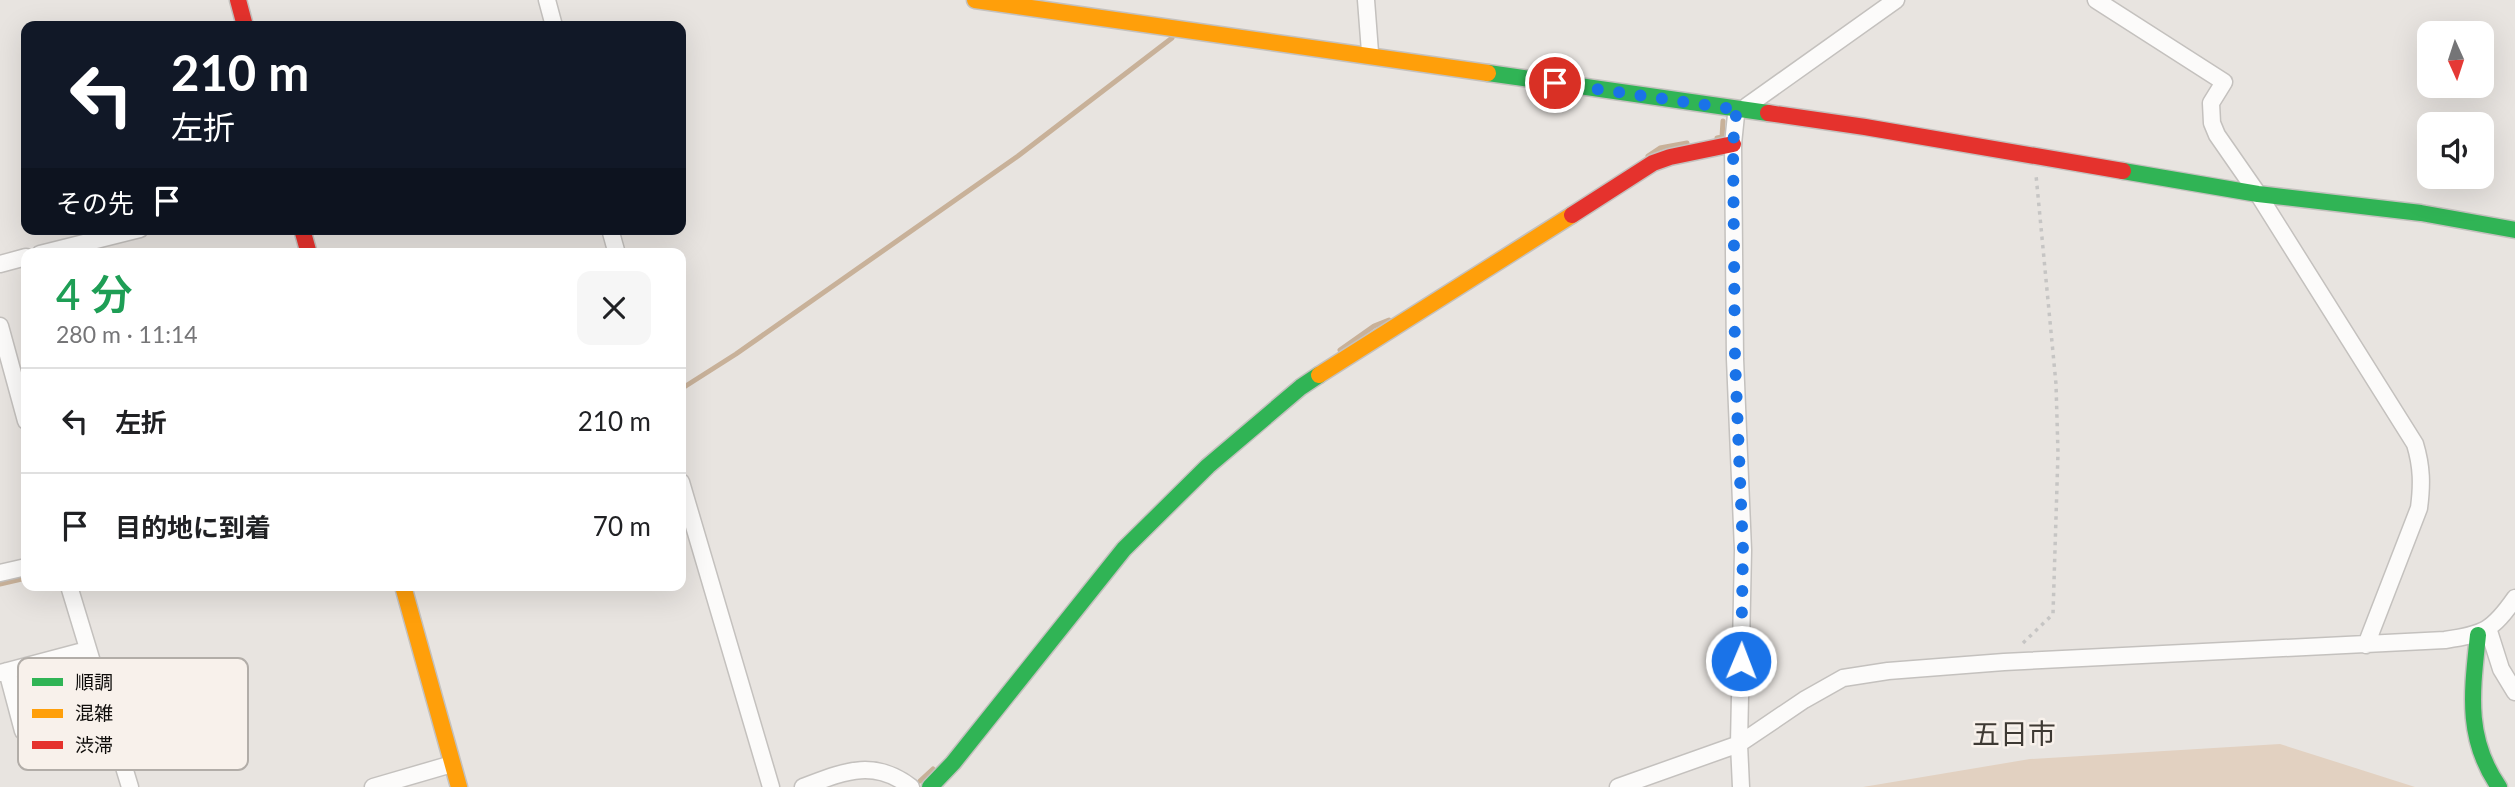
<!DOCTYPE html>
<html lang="ja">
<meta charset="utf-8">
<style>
:root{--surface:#fff;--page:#f6f6f6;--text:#202124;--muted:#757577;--line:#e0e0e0}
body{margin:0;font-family:Lato,"Noto Sans JP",sans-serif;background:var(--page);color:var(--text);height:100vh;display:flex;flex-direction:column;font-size:26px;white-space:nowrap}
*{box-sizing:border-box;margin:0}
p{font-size:23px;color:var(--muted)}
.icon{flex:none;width:38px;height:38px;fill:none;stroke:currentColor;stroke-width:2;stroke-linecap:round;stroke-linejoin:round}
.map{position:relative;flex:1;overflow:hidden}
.details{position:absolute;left:21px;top:248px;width:665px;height:343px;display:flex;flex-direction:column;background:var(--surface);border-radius:14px;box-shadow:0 7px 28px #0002}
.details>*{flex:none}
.banner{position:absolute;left:21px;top:21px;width:665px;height:214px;border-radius:14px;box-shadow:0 7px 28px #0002;background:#111827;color:#fff;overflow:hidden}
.needle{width:46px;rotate:177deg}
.fabs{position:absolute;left:2417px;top:21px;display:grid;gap:14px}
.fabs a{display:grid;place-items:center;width:77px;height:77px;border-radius:14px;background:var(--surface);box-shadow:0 7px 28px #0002;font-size:35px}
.pin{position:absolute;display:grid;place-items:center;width:60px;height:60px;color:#fff;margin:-30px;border:4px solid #fff;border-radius:50%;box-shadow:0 2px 7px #0007}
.me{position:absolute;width:77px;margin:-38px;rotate:1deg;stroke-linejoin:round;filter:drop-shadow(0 0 5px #0008)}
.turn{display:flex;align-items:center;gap:24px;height:147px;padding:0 35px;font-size:32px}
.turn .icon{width:91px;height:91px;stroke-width:2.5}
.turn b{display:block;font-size:49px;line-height:60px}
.then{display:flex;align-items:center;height:66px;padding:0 35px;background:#0003;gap:14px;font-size:26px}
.round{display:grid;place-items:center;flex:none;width:74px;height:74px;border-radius:14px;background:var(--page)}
.overview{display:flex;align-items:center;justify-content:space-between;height:119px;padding:0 35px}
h1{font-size:42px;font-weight:600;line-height:52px;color:#1e9e55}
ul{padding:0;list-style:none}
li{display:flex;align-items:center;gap:21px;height:105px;padding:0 35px;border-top:2px solid var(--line)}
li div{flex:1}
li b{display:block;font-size:26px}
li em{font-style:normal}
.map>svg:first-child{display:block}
</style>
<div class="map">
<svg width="2515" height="787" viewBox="0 0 2515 787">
<rect width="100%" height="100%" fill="#e8e4e0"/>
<path fill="#e2d1c1" d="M2280,744L2415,787H1863L2030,759Z"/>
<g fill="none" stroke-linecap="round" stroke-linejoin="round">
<path stroke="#c8b199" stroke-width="5" d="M1717,138L1722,137L1723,121
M1648,156L1660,148L1687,143
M1340,350L1374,326L1389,320
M681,389L736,354L1018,156L1172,38
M0,584L26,578
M920,781L933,769"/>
<defs>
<path id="street" d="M547,0L554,26
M1366,0L1370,52
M2096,0L2224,82L2211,103L2212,123L2217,135L2258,194L2415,444C2422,467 2422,485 2419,508L2366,645
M1747,106L1896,0
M1740,110L1736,115L1733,144L1735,359L1743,550L1739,744L1741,787
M610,229L617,254
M40,254L140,229
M0,264L26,257
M0,326L26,421
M681,482L771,787
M0,573L26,567
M69,586L130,787
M2488,628L2501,669L2515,692
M7,671L23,731
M0,673L87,650
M373,787L452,764
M803,787C843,772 873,758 911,787
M1618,787L1739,744L1804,700L1843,678L1888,671L2004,662L2445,640C2484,634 2492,631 2515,598"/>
<path id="fast" d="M1488,73L1768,113
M2123,171L2258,194L2421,213L2515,230
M2478,635C2472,692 2465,738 2499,787
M930,787L953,763L1124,549L1208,466L1301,387L1319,375"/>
<path id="slow" d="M975,0L1488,73
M1319,375L1572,215
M403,586L459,787"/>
<path id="jam" d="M238,0L245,26
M1768,113L1865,127L2123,171
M1572,215L1653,163L1670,157L1733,144
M302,229L309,254"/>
</defs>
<use href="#street" stroke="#c4c1be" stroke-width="19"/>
<use href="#fast" stroke="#c4c1be" stroke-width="19"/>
<use href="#slow" stroke="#c4c1be" stroke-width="19"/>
<use href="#jam" stroke="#c4c1be" stroke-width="19"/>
<path stroke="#c6c5c4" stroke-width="3.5" stroke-dasharray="3.5 5" stroke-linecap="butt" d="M2023,643L2053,614L2058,453L2056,384L2036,175"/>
<use href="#street" stroke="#fcfbfa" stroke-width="16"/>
<use href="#fast" stroke="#30b455" stroke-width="16"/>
<use href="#slow" stroke="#ff9f0a" stroke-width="16"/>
<use href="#jam" stroke="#e5322d" stroke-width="16"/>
</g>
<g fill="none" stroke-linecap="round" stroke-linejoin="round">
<path stroke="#1a73e8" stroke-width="12" stroke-dasharray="0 21.6" d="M1555,83L1740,110L1736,115L1733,144L1735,359L1743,550L1741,661"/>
</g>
<g text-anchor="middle" stroke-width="5" stroke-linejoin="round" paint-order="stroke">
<g font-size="28" fill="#3e3933" stroke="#f8f1eb">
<text x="2014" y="744">五日市</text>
</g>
</g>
<rect x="18" y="658" width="230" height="112" rx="10" fill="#f8f1eb" stroke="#b2ada8" stroke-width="2"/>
<rect x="32" y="678" width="31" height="8" fill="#30b455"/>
<rect x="32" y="709" width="31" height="9" fill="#ff9f0a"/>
<rect x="32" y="741" width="31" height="8" fill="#e5322d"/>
<g font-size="19" fill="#0f0d0b">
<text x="75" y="689">順調</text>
<text x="75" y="720">混雑</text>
<text x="75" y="752">渋滞</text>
</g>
</svg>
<div class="fabs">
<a><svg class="needle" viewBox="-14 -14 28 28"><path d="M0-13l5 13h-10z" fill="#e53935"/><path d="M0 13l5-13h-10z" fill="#757577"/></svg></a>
<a><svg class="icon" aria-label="sound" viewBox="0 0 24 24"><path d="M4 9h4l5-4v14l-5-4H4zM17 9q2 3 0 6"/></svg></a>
</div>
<div class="pin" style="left:1555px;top:83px;background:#d93025"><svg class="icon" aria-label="arrive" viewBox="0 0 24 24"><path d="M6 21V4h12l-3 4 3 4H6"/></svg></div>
<svg class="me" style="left:1741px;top:661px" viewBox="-20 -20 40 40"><circle r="17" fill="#1a73e8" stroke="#fff" stroke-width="3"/><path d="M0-11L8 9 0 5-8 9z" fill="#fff"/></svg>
<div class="banner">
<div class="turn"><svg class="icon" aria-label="left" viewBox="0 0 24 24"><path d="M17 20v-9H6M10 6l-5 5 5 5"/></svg><div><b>210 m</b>左折</div></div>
<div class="then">その先<svg class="icon" aria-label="arrive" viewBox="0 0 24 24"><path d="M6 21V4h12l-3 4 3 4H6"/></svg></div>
</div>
<section class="details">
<div class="overview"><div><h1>4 分</h1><p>280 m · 11:14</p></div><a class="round"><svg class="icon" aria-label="close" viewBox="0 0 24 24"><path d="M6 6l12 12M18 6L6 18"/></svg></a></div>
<ul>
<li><svg class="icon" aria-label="left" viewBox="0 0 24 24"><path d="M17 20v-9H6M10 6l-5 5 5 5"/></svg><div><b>左折</b></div><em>210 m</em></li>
<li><svg class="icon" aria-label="arrive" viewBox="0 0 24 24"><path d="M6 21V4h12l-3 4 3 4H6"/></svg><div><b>目的地に到着</b></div><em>70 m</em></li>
</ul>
</section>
</div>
